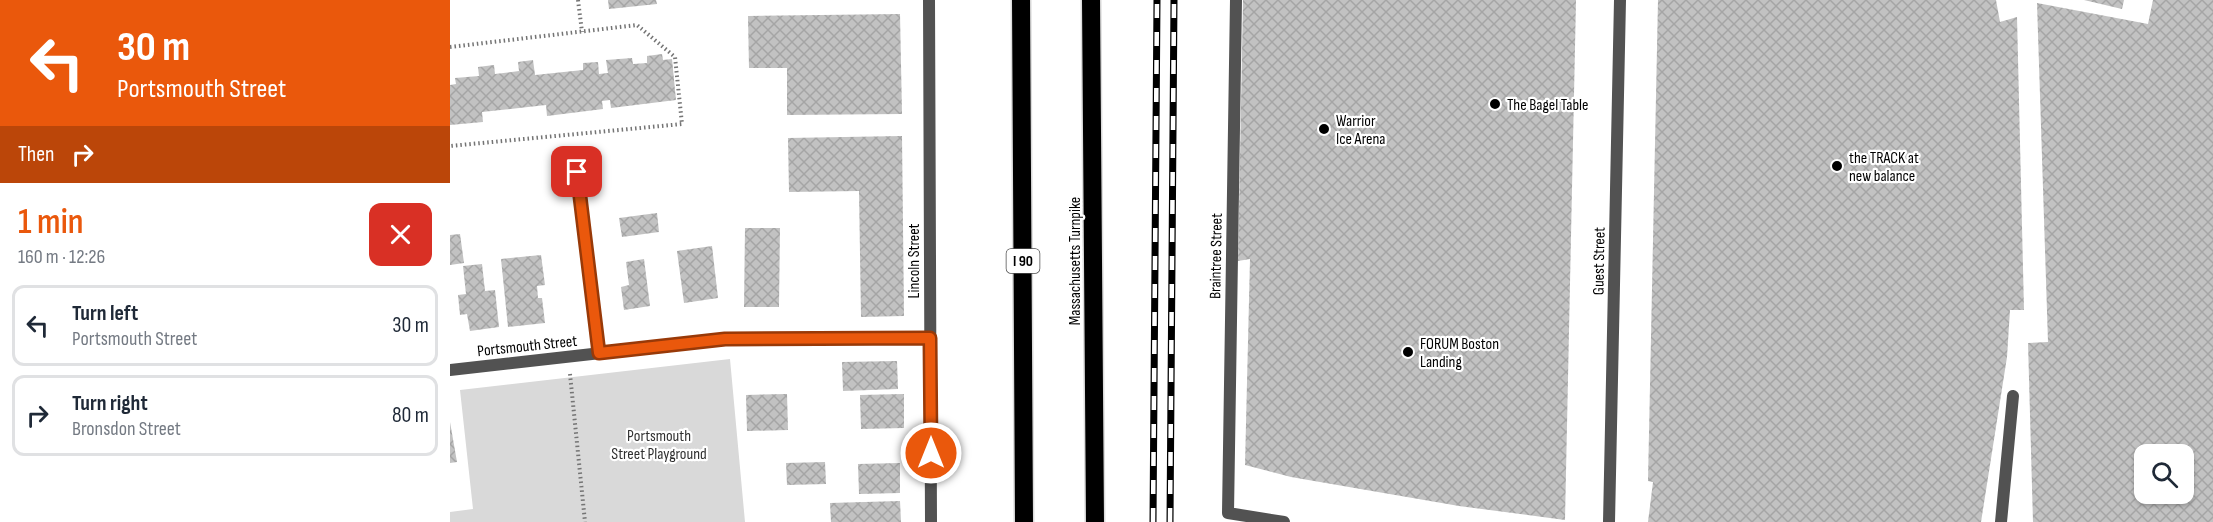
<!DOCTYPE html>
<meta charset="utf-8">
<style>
:root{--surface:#fff;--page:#f2f2f3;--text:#1f2937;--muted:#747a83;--line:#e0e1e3;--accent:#ea580c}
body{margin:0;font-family:"Sofia Sans Condensed",sans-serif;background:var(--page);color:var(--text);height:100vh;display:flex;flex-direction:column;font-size:22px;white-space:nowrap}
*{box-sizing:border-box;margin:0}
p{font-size:20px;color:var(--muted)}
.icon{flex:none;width:33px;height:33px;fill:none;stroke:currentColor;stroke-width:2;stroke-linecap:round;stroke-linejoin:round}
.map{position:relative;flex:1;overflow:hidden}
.drawer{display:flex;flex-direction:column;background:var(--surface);width:450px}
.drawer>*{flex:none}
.top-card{background:#ea580c;color:#fff;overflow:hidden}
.buttons{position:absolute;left:1684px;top:444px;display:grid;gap:12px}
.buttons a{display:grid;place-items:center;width:60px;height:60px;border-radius:12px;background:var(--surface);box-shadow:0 2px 4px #0004;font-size:30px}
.pin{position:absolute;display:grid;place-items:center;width:51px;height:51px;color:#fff;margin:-26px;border-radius:12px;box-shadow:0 3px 9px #0006}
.me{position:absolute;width:66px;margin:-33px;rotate:0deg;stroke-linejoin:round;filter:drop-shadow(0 0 4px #0008)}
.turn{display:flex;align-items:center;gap:21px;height:126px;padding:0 18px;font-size:27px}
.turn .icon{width:78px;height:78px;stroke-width:2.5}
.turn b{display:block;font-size:42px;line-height:51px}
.then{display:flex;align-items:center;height:57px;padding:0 18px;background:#0003;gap:12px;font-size:22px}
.round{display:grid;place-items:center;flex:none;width:63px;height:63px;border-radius:12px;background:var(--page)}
.head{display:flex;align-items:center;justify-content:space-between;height:102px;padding:0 18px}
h1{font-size:36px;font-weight:600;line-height:45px;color:var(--accent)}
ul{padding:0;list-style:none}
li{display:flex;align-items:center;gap:18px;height:81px;margin:0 12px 9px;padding:0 6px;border:3px solid var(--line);border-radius:12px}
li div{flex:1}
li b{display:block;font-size:22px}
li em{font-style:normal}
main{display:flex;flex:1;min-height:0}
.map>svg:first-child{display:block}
</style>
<main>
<section class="drawer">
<div class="top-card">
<div class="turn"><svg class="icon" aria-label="left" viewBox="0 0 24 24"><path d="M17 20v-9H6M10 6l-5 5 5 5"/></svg><div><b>30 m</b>Portsmouth Street</div></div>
<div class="then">Then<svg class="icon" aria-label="right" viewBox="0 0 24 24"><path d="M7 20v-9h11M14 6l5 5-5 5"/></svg></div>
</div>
<div class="head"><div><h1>1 min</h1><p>160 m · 12:26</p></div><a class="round" style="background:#d93025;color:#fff"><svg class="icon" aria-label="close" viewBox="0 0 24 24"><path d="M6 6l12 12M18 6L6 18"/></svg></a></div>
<ul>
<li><svg class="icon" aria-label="left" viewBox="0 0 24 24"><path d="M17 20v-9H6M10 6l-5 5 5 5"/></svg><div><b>Turn left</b><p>Portsmouth Street</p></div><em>30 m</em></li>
<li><svg class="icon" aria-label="right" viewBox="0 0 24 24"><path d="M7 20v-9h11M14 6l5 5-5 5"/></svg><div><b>Turn right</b><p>Bronsdon Street</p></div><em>80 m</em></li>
</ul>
</section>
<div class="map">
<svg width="1763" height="522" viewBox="0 0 1763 522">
<defs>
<pattern id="building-cross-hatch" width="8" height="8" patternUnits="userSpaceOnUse" patternTransform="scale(1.5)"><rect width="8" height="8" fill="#c2c2c2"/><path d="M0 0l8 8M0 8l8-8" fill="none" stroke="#a5a5a5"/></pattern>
</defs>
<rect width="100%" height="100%" fill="#fff"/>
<path fill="#d9d9d9" d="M280,359L295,522H0V512L23,509L10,390Z"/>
<path fill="url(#building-cross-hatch)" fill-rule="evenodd" d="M158,0H206L207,4L159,9Z
M793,0H1126L1115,520L1009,506L841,477L795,465L800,259L788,261Z
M1208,0H1546L1550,22L1567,17L1574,310H1560L1557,357L1531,522H1198L1203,482L1198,481Z
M1634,0H1674L1672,9Z
M1703,0H1763V522H1583L1578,343L1598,342L1587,3L1698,24ZM1695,454H1734V494H1695Z
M450,14L452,114L337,115V68H299L298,16Z
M212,54L213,60L222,59L226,100L161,108L160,100L152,101L153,109L97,116L96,105L32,112L33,122L0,125V85L6,84L5,78L29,76L28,67L44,65L45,74L69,71L68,62L83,60L85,75L133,70V63L148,62L149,74L158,73L156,60L182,58L183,64L197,63V56Z
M452,136L454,316L411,317L409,191L339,192L338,138Z
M207,213L209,232L172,237L169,218Z
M295,228H330L329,307H294Z
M10,234L14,263L0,265V235Z
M262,246L268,298L234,303L227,251Z
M91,255L95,285L87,286L88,298H92L95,323L58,327L51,259Z
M194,259L200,306L174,310L171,287L179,285L176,262Z
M32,264L35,291L45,290L49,327L20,331L17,314L10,315L8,295L16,294L13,266Z
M447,361L448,389L393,391L392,362Z
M337,394L338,430L297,431L296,395Z
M454,394V428L411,429L410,395Z
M0,422L7,462L0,463Z
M375,462L376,484L337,485L336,463Z
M450,463V493L409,494L408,464Z
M450,501L451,522H381L380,503Z"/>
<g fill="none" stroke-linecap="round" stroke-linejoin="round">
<defs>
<path id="motorway" d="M571,0L574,522
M641,0L645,522"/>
</defs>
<use href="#motorway" stroke="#dbdbdb" stroke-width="21"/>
<path stroke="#747474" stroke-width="4" stroke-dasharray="1.5 3" stroke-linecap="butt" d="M128,0L132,32
M0,47L187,25L225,57L232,124L0,146
M120,374L135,522"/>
<path stroke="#525252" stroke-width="12" d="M1551,522L1563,396"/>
<path stroke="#525252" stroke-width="12" d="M786,0L778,513L834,522
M127,172L149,353
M0,370L275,339L480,338"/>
<path stroke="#525252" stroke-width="12" d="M479,0L481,522
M1159,522L1170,0"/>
<use href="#motorway" stroke="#000" stroke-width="18"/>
<defs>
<path id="rail" d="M703,522L707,0
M720,522L724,0"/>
</defs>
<use href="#rail" stroke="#000" stroke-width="7"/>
<use href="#rail" stroke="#fff" stroke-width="4.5" stroke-dasharray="14" stroke-linecap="butt"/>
</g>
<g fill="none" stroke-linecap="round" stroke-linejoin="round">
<defs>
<path id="route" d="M127,172L149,353L275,339L480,338L481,453"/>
</defs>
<use href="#route" stroke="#983908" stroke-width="15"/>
<use href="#route" stroke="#ea580c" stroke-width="10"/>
</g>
<g fill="#000" stroke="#fff" stroke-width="2">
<circle cx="1045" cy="104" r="6"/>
<circle cx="874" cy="129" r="6"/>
<circle cx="1387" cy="166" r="6"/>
<circle cx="958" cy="352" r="6"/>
</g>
<g text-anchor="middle" stroke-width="4.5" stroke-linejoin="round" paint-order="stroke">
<rect fill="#fff" stroke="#4c4c4c" stroke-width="1.5" x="556.5" y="249" width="33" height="24" rx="4.5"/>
<g font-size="15" font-weight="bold" fill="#000">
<text x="573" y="266">I 90</text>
</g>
<g font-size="16" fill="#000" stroke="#fff" text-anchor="start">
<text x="1057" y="110">The Bagel Table</text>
<text x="886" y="126">Warrior<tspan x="886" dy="18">Ice Arena</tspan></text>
<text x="1399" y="163">the TRACK at<tspan x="1399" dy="18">new balance</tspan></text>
<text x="970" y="349">FORUM Boston<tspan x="970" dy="18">Landing</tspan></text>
</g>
<g font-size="16" fill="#000" stroke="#fff">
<text transform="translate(765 256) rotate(-89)" y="6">Braintree Street</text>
<text transform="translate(463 261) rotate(-90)" y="6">Lincoln Street</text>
<text transform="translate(624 261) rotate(-90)" y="6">Massachusetts Turnpike</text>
<text transform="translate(1148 261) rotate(-89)" y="6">Guest Street</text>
<text transform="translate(77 345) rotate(-6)" y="6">Portsmouth Street</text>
</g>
<g font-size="16" fill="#303030" stroke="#fff">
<text x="209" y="441">Portsmouth<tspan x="209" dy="18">Street Playground</tspan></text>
</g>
</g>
</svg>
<div class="buttons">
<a><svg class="icon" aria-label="search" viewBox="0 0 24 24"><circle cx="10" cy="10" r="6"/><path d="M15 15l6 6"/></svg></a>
</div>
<div class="pin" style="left:127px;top:172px;background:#d93025"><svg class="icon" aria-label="arrive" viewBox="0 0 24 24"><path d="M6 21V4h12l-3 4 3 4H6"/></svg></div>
<svg class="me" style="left:481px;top:453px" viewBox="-20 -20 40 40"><circle r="17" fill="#ea580c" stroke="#fff" stroke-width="3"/><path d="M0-11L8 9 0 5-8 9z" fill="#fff"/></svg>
</div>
</main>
